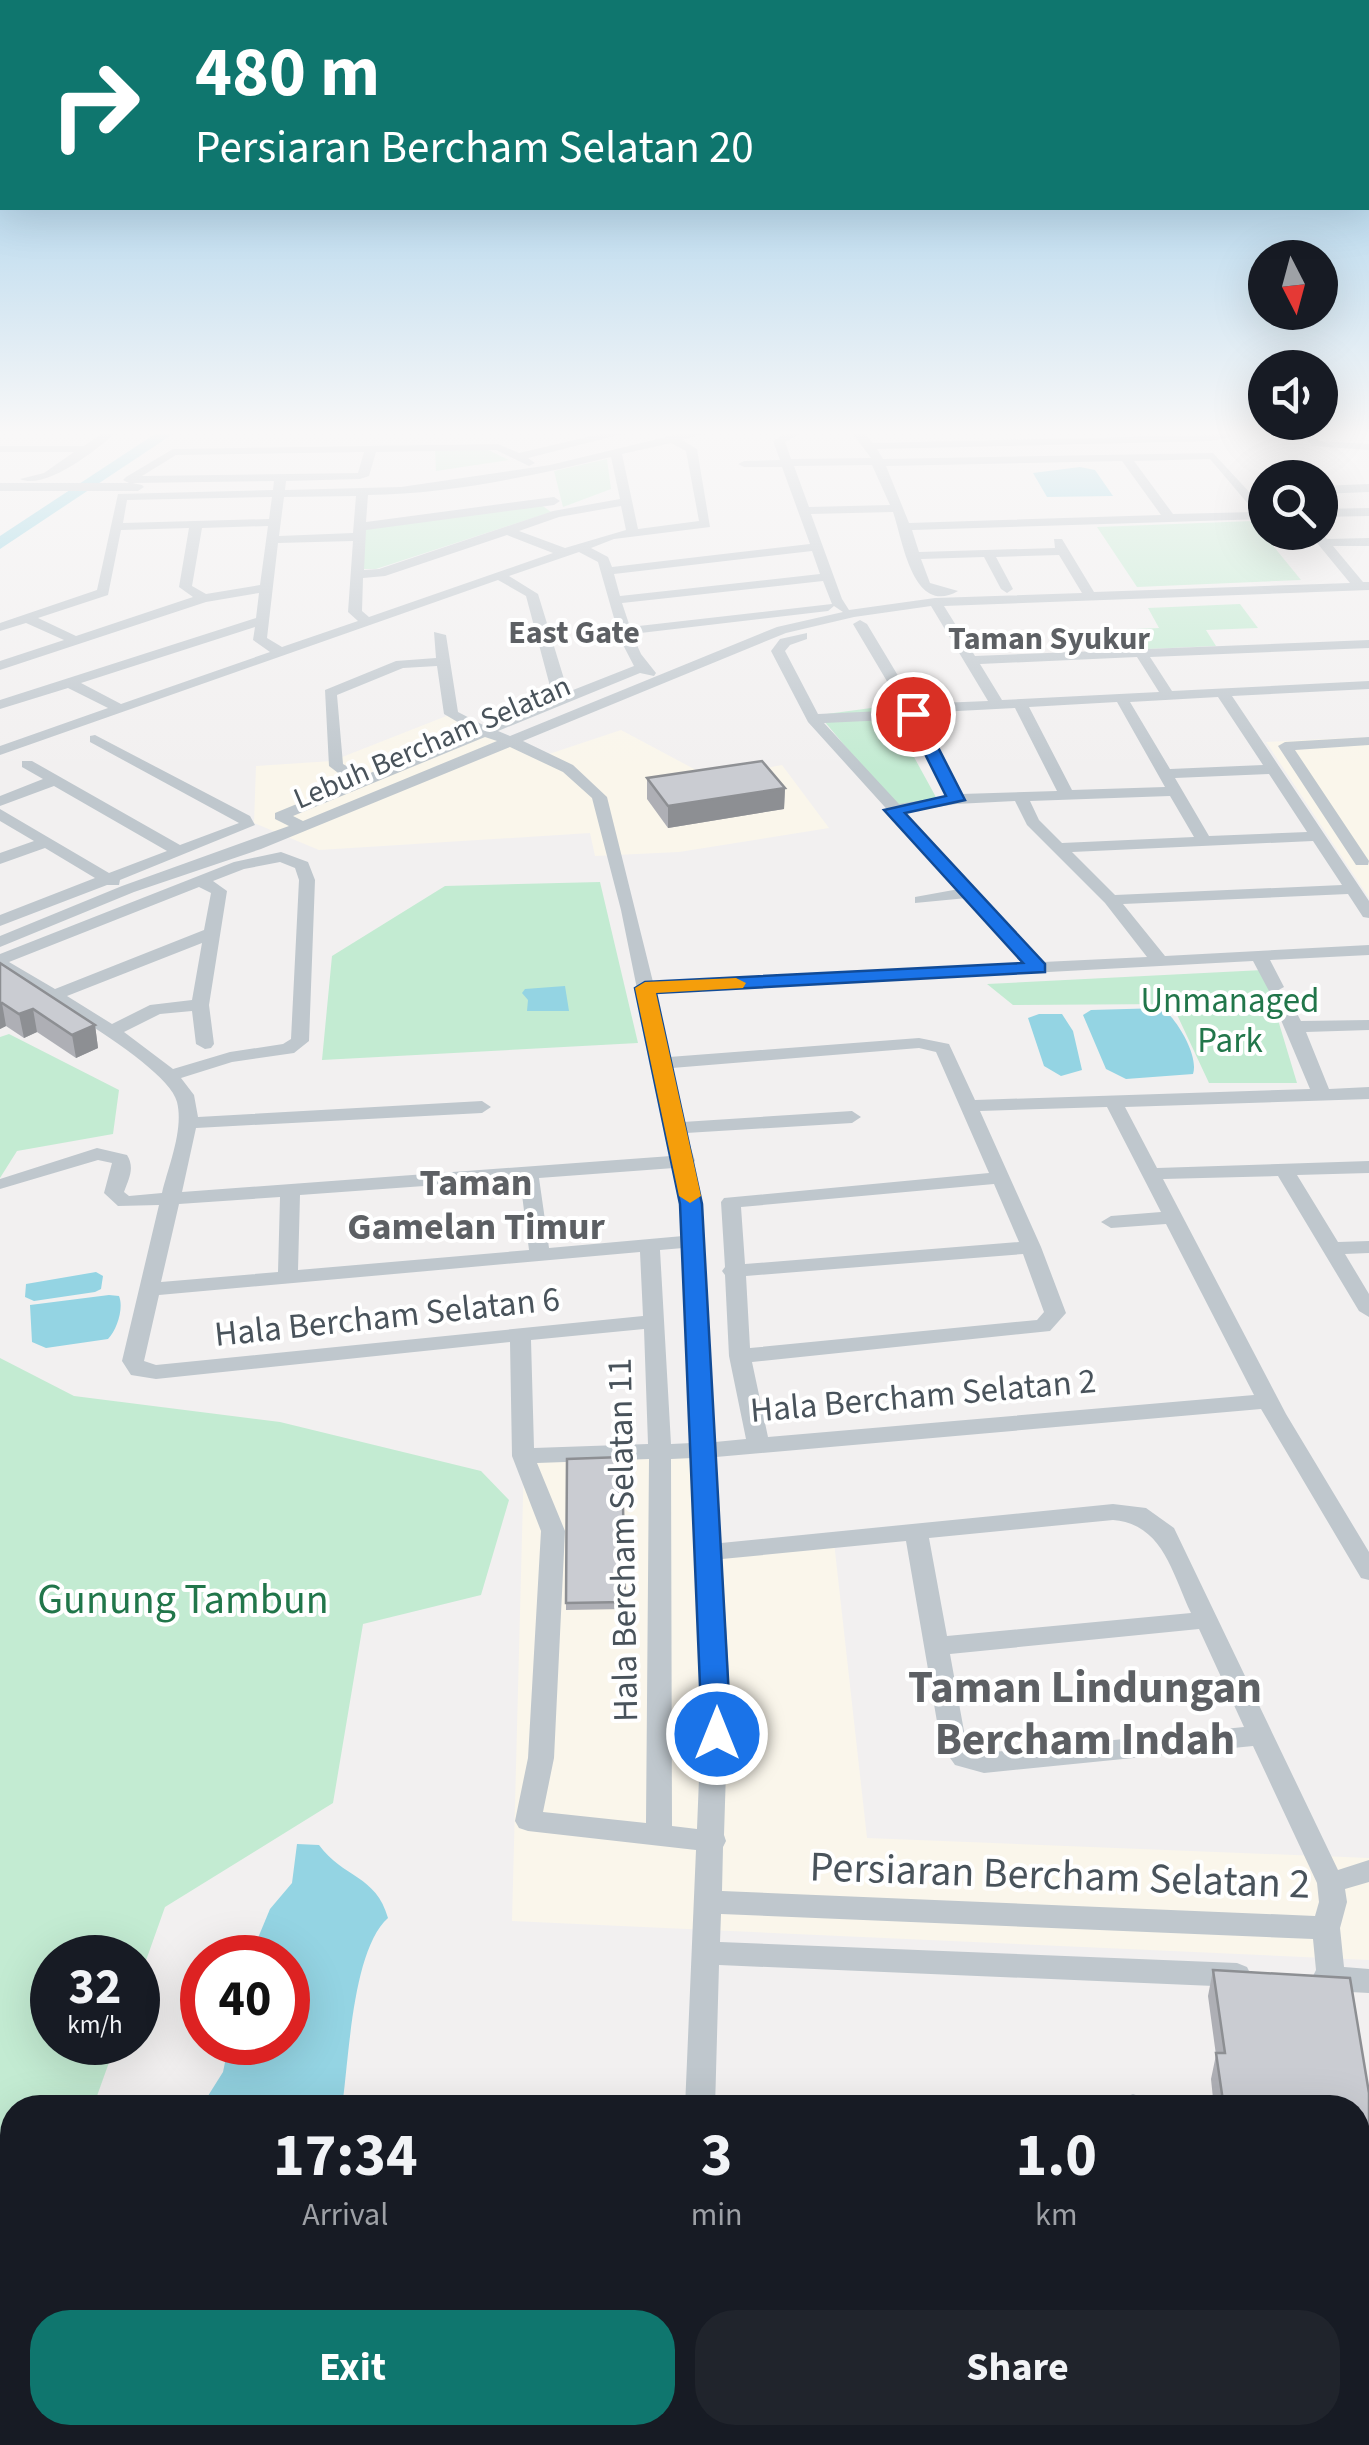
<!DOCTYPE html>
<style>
:root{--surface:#171b24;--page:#20242c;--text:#f1f3f6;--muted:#9ea1a6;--accent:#0f766e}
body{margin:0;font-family:"Source Sans 3",sans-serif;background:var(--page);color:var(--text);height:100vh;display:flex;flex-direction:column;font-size:38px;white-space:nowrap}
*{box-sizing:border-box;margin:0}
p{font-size:32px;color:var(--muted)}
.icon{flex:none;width:55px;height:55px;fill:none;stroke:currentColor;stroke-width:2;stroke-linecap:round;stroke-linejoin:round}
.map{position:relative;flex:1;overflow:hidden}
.details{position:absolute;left:0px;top:2095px;width:1370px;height:350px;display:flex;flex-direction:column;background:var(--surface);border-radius:40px 40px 0 0;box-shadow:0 10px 40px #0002}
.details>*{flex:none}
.hud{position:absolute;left:0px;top:0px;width:1370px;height:210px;box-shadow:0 10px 40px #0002;background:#0f766e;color:#fff;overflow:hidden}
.needle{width:65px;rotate:174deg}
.buttons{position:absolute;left:1248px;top:240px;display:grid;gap:20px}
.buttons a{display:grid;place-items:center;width:90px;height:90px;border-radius:50%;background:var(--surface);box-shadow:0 10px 40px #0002;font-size:50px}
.speed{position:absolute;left:30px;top:1935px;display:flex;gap:20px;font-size:50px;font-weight:700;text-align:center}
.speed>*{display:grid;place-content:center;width:130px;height:130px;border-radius:50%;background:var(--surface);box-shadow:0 10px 40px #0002;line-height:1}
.speed small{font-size:25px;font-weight:400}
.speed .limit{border:15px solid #d22;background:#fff;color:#111}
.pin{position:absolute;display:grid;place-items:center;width:85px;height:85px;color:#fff;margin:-42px;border:5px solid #fff;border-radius:50%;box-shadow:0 2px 10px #0007}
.me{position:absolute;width:110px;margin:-55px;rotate:0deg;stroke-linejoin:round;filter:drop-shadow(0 0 8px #0008)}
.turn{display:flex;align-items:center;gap:35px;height:210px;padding:0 30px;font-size:45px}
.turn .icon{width:130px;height:130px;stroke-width:2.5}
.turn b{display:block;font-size:70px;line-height:85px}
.eta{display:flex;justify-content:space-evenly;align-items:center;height:170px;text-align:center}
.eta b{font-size:60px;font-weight:700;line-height:70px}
.primary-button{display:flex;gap:20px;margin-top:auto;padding:20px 30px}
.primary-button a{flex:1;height:115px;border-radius:40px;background:var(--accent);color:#fff;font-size:40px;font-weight:700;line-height:115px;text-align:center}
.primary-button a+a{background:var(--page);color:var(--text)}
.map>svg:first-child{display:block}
</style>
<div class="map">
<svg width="1369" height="2445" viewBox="0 0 1369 2445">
<rect width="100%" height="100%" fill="#f2f0f0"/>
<path fill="#faf6eb" d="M449,715L546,755L621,730L711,778L782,765L829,828L679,852L595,856L590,833L319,850L254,823L256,766L332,761Z
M1369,737V898L1266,742Z
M702,1450L709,1552L834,1542L867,1838L1369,1858V1960L512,1921L524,1459Z"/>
<path fill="#c3ebd2" d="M484,448L509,460L436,471L435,450Z
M607,459L611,489L563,507L554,471Z
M540,504L551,512L376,569H361L362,530Z
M1253,521L1301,580L1137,587L1097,527Z
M1240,604L1258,628L1206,630L1216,646L1125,650L1112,630L1159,628L1148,608Z
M886,706L937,799L897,808L819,715Z
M600,882L638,1043L322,1060L332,956L445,886Z
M1263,970L1297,1083H1209L1172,1004L1013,1005L987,984Z
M9,1034L119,1090L113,1134L17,1151L0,1178V1037Z
M0,1358L74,1396L280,1422L481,1471L509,1500L481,1595L363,1624L333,1803L165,1907L138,1983V1958H52V2042L116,2043L93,2107L12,2108V2188L0,2186Z"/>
<path fill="#94d4e3" d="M1080,467L1095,470L1113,496L1047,497L1033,473Z
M565,986L569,1011H527L528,1000L522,993L525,989Z
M1162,1008C1177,1019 1199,1056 1193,1074L1126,1079L1106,1069L1083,1015L1091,1010Z
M1039,1014H1062L1073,1031L1082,1070L1061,1076L1044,1066L1028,1018Z
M96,1272L103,1276L101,1289L95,1292L34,1301L25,1297L26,1284Z
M109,1295L119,1296C124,1308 117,1330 108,1339L46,1348L32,1342L30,1305Z
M297,1844L319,1845C343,1878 376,1875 388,1918C352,1950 349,2060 342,2107H201L223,2072L229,2043L288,2042V1958L250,1957L270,1909L292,1883Z"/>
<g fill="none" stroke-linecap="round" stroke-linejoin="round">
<path fill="#94d4e3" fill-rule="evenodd" d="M161,430H179L0,549V536Z"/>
<path fill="#bfc7cd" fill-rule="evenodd" d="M106,430H119C99,448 46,491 20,479L44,473L74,452H0V446H84Z
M617,430H638L528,458L535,463L529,466L496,450L376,452L369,476L360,479L286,481L285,490L401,487L550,465L695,430H715L682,440L697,449L710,527L614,539L591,548L608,557L612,567L810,544L782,467H744L738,464L744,461L780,460L773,441L792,430H807L785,442L791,459L871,458L850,430H862L873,443L1212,435L1232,430L1230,437L1212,441L877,449L883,459L1213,453L1265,509V519L912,530L919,552L1055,548L1054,539H1062L1094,592L1350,583L1308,532L1320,531L1327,539L1369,538V546H1333L1363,582H1369V590L944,606L975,656L1369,640V648L1150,657L1172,691L1369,681V689L1232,696L1369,901V918L1363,917L1348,894L1123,904L1165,956L1369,945V955L1270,960L1284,987L1275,992L1269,991L1253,961L655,993L669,1057L919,1038L949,1044L975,1100L1310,1089L1273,1001L1276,997H1288L1301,1021L1369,1020V1030L1306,1032L1329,1089L1369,1087V1099L1125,1107L1157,1168L1369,1161V1173L1297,1175L1338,1242L1369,1241V1253L1345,1254L1369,1294V1317L1359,1311L1278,1176L1163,1179L1286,1414L1369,1552V1580L1361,1578L1261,1409L716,1457L721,1543L1113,1504L1146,1508L1174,1528L1338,1870L1369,1860V1882L1345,1889L1347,1902L1340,1928L1344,1967L1369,1969V1993L1331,1991L1316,1986L1312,1978L1316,1970L1313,1939L721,1914L720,1942L1237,1963L1247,1967L1251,1975L1247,1983L1237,1987L719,1965L715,2108H685L696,1850L528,1831L519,1828L515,1821L528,1758L541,1531L512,1456L510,1342L156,1379L131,1375L122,1361L159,1205L118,1206L104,1193L112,1163L98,1160L0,1189V1179L97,1148L127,1155C135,1168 129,1178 124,1192L129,1196L162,1193C168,1167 184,1130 177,1102C168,1065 37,993 0,971V954L234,862L281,852L308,862L315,880L309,1041L294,1053L232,1062L181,1078L194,1095L198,1117L482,1101L491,1107L482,1113L196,1128L182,1192L671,1156L621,910L592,798L563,772L510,747L261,849L134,892L0,947V936L122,886L289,826L275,819V813L350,782L329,766L325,690L396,661L436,658L434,632L446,635L458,712L485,726L557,697L551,690L526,596L498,580L0,755V746L108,708L68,688L0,709V700L256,618L259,593L206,602L0,670V661L64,640L26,623L0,631V623L97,590L118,494L273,490L274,481L132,483L142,485L144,487L138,491H0V483H129L123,480L126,477L173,449L498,444L519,453ZM671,443L686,451L699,521L638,529L622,454ZM364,452L358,473L142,476L176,455ZM611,457L620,499L553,511L379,569L364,570L366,530L554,505L560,501L554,497L366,522L368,495C449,494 532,476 611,457ZM1210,459L1255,512L1173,514L1134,461ZM1122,461L1161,515L909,523L886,466ZM872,465L890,505L809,507L794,466ZM356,496L353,533L279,536L284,497ZM272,497L269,519L123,523L127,500ZM621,506L626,530L565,548L519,531L559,517ZM893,512C903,541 913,617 958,591L930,583L921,559L984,557L1001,589L1007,593L1013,589L996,557L1059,555L1082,593L935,598L849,610L842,599L811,514ZM268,526L260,585L206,594L192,586L202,528ZM189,528L179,587L193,597L76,636L38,618L108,595L121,530ZM507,535L553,553L369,617L362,611L363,578L385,576ZM353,541L348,612L358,621L282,647L267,638L278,543ZM812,551L820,574L620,596L614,574ZM579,552L598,562L620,639L634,666L568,692L538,594L509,576ZM823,581L832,604L630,627L622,603ZM834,606L843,612L777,627L510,736L498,731L640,673L654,676L656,673L641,654L632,634L828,611ZM931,606L988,701L915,704L867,624L860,620L853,624L904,710L818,714L785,651L790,645L807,639V633L780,639L771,651L808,722L959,889L915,897V903L967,898L1025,963L653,982L607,797L573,765L523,741L786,633L854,617ZM255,627L253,640L270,652L121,704L81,683ZM1137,657L1159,692L1002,700L980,664ZM437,666L444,714L473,731L363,776L343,764L337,695L403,668ZM1218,697L1263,765L1170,769L1130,702ZM1117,702L1165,787L1072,790L1029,707ZM1015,708L1057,791L961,794L920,713ZM909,719L947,796L899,804L824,723ZM485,737L497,741L303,821L293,816ZM1269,774L1307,832L1209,836L1175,778ZM1170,796L1194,837L1062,843L1039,820L1030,801ZM1015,801L1027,825L1105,903L1147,957L1043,962L906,812L956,804ZM1313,841L1342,885L1115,895L1072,852ZM280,862L295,868L299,880L291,1039L283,1044L230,1052L173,1069L124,1032L160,1014L192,1011L196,1044L205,1049L211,1048L214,1044L209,1005L227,891L213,881L244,869ZM199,887L211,893L204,930L55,989L9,962ZM202,943L192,1000L150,1005L112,1024L67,996ZM919,1048L936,1052L989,1173L724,1198L721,1202L725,1267L722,1271L725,1275L729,1356L746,1439L715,1442L701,1203L692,1164L695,1161L686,1133L852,1123L861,1117L852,1111L683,1122L672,1068ZM1107,1107L1161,1212L1111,1216L1101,1222L1111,1228L1166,1224L1254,1395L768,1437L752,1362L1050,1331L1066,1313L1041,1247L980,1111ZM674,1168L681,1203L683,1236L549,1248L539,1178ZM520,1179L529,1250L298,1270L300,1195ZM994,1184L1019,1242L745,1264L741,1207ZM280,1197L278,1272L161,1282L179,1204ZM683,1248L692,1443L671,1444L660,1250ZM640,1252L643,1316L156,1365L144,1361L159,1295ZM1023,1254L1044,1312L1037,1320L750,1348L746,1276ZM644,1329L648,1444L534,1448L531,1340ZM693,1458L703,1677L697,1829L672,1826L671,1459ZM649,1459L646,1823L543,1812L554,1758L565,1531L537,1463ZM1113,1520C1163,1524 1172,1573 1191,1613L947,1636L929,1538ZM906,1541L941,1745L955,1765L984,1773L1253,1746L1317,1883L1319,1902L1315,1916L722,1891L723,1847L726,1841L724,1835L729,1677L722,1559ZM1199,1629L1244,1727L984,1753L973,1750L966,1742L950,1654Z
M1299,430H1310L1319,441L1369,444V450L1312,446Z
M1369,484V492L1320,494V486Z
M1369,508V516L1320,517V509Z
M95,735L250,816L255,825L120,880L119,885H107L0,926V915L95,878L45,848L0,864V853L34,841L0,821V809L109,873L167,851L54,786L0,806V796L43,779L22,767V761H32L180,845L239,823L90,742V736Z
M1369,737V745L1295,750L1369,861L1368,865H1356L1278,746L1285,742Z
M1133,2094L1144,2098L1148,2108H1118L1122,2098Z
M1358,2167H1369V2195H1358Z
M12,2259V2432H28V2445H0V2265Z
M1358,2396H1369V2428H1358Z
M171,2432H205V2445H171Z
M357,2432H391L392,2445H358Z
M582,2432H616L615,2445H581Z
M660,2432H694L693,2445H659Z
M805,2432H839L838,2445H804Z
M982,2432H1016V2445H982Z
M1155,2432H1189L1191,2445H1157Z"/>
</g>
<path fill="#aeafb5" d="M647,778L785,788L784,809L668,828L647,799Z
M0,963L95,1025L98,1048L76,1058L37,1032L24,1038L6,1026L0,1029Z
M622,1457L625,1609L566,1610V1603Z
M1213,1970L1369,2093V2163L1358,2164V2108H1214L1211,2079L1216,2055L1208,1996Z"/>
<path fill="#8d8f93" d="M785,788L784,809L668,828V806Z
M2,1003L6,1026L0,1029V1004Z
M33,1009L37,1032L24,1038L19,1014Z
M95,1025L98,1048L76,1058L72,1035Z"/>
<path fill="#caccd2" stroke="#8d8f93" stroke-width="2.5" d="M762,761L785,788L668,806L647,778Z
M0,963L95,1025L72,1035L33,1009L19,1014L2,1003L0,1004Z
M622,1457L625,1602L566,1603L567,1459Z
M1213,1970L1350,1978L1369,2093V2138H1363L1361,2147H1358V2108H1224L1216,2053H1225Z"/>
<linearGradient id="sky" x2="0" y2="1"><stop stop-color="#86c1e6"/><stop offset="0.56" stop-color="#f9f8f8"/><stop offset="1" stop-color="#f9f8f8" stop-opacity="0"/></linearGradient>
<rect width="1369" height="773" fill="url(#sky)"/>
<path fill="#1a73e8" stroke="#114b97" stroke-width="2.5" d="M913,709L921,714L965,800L905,813L1045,964V972L656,993L702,1204L731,1734L727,1742H706L702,1734L680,1204L635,988L645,982L1023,963L884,810L946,796L905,714Z"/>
<path fill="#f59e0b" d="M736,978L746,983L743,988L656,993L701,1196L690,1203L679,1196L635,988L645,982Z"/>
<g text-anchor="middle" stroke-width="8" stroke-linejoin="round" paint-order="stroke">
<g font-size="30" fill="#49535b" stroke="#fff">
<text transform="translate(432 742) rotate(-23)" y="10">Lebuh Bercham Selatan</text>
</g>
<g font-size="32" font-weight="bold" fill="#5d6064" stroke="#fff">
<text x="574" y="643">East Gate</text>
<text x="1049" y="649">Taman Syukur</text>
</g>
<g font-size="35" fill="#21764a" stroke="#fff">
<text x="1230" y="1012">Unmanaged<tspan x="1230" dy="40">Park</tspan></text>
</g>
<g font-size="35" fill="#49535b" stroke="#fff">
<text transform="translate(387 1316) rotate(-6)" y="12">Hala Bercham Selatan 6</text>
<text transform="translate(923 1395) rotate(-5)" y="12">Hala Bercham Selatan 2</text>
<text transform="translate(622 1540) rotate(-91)" y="12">Hala Bercham Selatan 11</text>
</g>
<g font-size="38" font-weight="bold" fill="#5d6064" stroke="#fff">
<text x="476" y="1195">Taman<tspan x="476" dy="44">Gamelan Timur</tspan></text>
</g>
<g font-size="42" fill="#21764a" stroke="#fff">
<text x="183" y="1613">Gunung Tambun</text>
</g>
<g font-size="42" fill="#49535b" stroke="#fff">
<text transform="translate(1060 1874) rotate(2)" y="15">Persiaran Bercham Selatan 2</text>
</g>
<g font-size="45" font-weight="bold" fill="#5d6064" stroke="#fff">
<text x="1085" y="1702">Taman Lindungan<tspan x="1085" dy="52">Bercham Indah</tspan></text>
</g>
</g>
</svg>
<div class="buttons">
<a><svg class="needle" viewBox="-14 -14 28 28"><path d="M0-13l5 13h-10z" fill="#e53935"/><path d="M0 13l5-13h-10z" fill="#9ea1a6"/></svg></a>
<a><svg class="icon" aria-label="sound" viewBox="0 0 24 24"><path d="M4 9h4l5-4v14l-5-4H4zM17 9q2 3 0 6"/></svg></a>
<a><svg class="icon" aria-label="search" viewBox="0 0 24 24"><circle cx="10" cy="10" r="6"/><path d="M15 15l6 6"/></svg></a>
</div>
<div class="speed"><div>32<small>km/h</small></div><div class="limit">40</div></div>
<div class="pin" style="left:913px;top:714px;background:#d93025"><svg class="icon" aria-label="arrive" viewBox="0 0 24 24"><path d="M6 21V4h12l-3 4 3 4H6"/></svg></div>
<svg class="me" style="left:717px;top:1734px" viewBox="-20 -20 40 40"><circle r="17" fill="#1a73e8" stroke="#fff" stroke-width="3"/><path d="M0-11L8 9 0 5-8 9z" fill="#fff"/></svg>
<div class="hud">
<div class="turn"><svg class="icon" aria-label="right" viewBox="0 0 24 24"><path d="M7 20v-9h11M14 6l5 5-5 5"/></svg><div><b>480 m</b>Persiaran Bercham Selatan 20</div></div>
</div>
<section class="details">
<div class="eta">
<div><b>17:34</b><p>Arrival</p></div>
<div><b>3</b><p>min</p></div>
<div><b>1.0</b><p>km</p></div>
</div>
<div class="primary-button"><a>Exit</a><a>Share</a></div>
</section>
</div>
